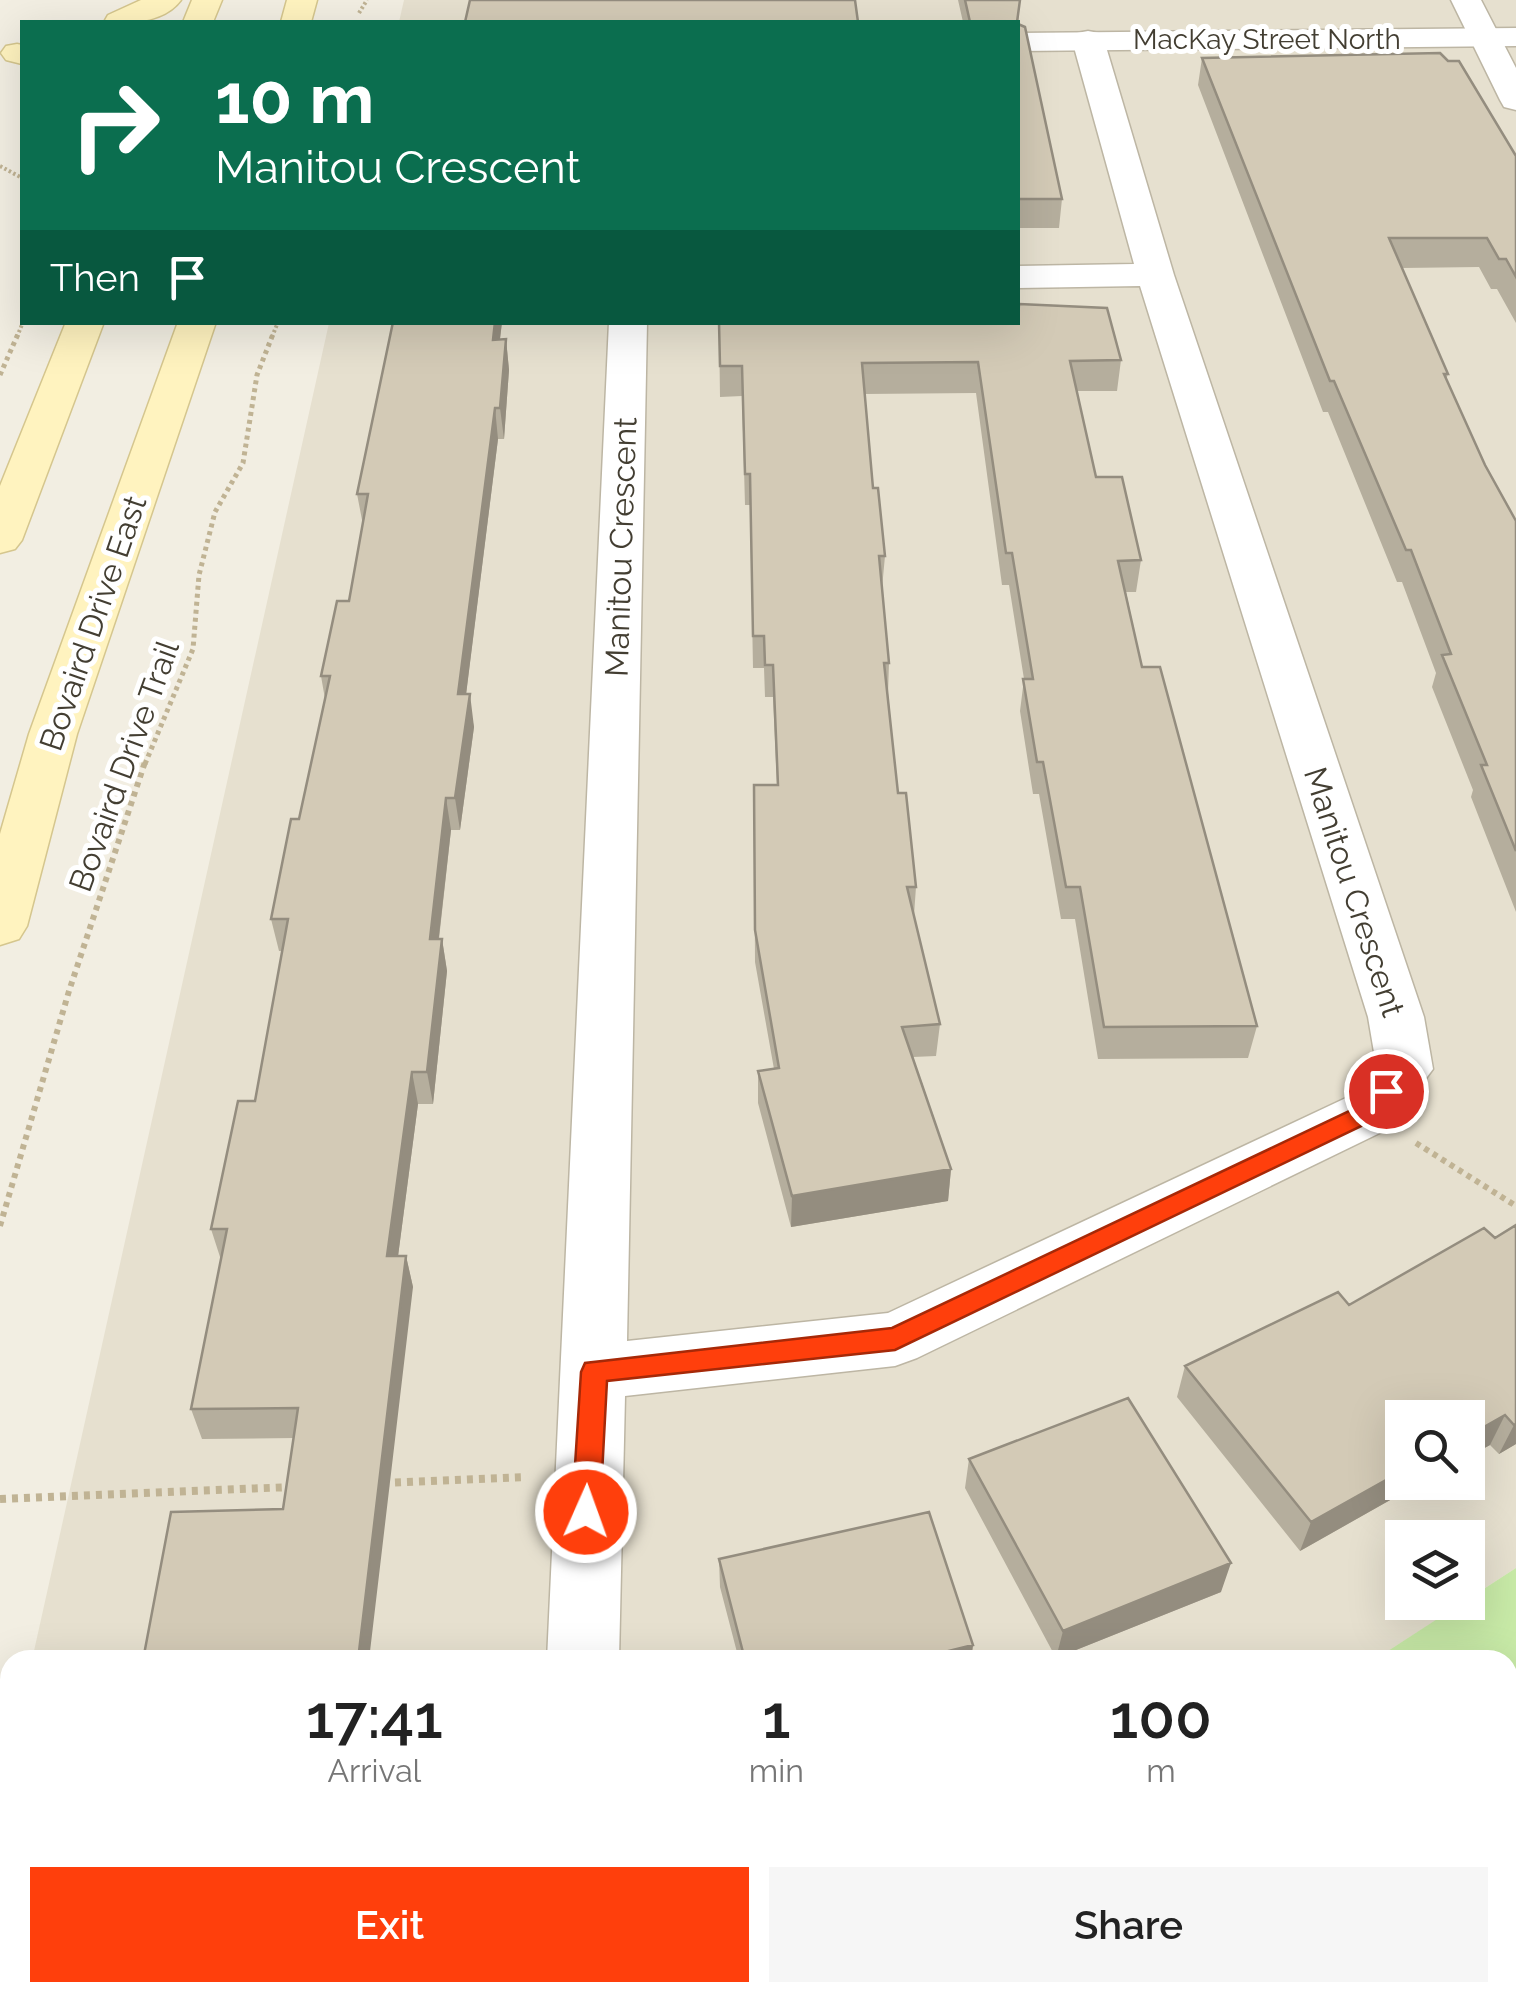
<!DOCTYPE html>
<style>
:root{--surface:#fff;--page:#f6f6f6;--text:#222;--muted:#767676;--accent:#ff3f0c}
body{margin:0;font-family:Raleway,sans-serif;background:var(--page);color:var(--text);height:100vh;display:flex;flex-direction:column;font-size:38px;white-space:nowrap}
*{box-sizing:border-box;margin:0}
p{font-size:32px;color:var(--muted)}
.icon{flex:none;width:55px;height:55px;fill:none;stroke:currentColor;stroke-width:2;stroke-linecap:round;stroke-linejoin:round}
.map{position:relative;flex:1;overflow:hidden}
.panel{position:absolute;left:0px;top:1650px;width:1518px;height:352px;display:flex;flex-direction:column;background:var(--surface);border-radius:30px 30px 0 0;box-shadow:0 10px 40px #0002}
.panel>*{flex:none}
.banner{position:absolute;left:20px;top:20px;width:1000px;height:305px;border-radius:0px;box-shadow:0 10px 40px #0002;background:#0b6e4f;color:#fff;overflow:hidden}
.buttons{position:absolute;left:1385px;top:1400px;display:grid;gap:20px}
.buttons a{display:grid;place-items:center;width:100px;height:100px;border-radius:0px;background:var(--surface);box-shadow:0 10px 40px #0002;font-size:50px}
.pin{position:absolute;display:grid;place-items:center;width:85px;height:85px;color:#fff;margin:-42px;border:5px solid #fff;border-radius:50%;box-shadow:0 2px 10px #0007}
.me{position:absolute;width:110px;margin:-55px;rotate:2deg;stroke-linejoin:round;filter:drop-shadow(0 0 8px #0008)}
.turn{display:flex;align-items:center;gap:35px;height:210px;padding:0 30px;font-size:45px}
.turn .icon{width:130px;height:130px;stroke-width:2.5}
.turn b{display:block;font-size:70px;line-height:85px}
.then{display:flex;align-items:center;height:95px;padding:0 30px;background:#0003;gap:20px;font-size:38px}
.eta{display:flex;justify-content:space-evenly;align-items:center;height:170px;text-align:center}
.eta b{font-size:60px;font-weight:600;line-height:70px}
.primary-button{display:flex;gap:20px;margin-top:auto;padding:20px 30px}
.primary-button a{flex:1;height:115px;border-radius:0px;background:var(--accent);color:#fff;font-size:40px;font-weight:600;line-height:115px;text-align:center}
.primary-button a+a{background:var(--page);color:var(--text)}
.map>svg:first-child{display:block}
</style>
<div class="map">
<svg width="1516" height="2001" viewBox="0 0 1516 2001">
<rect width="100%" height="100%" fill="#f2eee2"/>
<path fill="#e6e0cf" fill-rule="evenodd" d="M404,0H1516V1568L1468,1599V1538H1402V1602L1463,1603L1374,1660H32L329,323L1018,322V22H399ZM1402,1418H1468V1482H1402Z
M10,1757V1992H1353L1357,2001H0V1802Z"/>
<path fill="#c8eaa7" d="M1516,1568V2001H1357L1353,1993L1508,1992V1660H1374Z"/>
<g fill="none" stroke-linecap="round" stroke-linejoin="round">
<defs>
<path id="minor" d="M1451,0H1481L1516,68V110L1504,107L1500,100Z
M1088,31L1099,33L1104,40L1174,275L1424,1017L1433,1069L1388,1129L917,1358L895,1366L625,1396L619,1660H547L609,322H647L627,1341L888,1313L1348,1097L1376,1064L1368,1017L1140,286L1018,288V266L1134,264L1072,40L1077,33Z
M537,1992H617V2001H537Z"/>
<path id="tertiary" d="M1516,28V46L1018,51V33Z"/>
<path id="secondary" d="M141,0H181C164,23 129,24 104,22L108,15Z
M192,0H222L213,22H183Z
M287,0H317L311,22H281Z
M17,44L22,45V64L6,60L1,53L6,46Z
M66,322H104L22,540L15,549L0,553V486Z
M178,322H216L77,734L27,926L19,939L0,945V834L29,734Z"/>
</defs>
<use href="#minor" stroke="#bdb6a4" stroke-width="3"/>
<use href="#tertiary" stroke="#bdb6a4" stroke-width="3"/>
<use href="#secondary" stroke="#d5c68e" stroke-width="3"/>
<path stroke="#c0b394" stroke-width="4" stroke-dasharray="2.5 2.5" stroke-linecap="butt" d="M359,13L367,0
M0,166L22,178
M17,337L23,322
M272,337L278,322"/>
<path stroke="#c0b394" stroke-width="5" stroke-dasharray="4 4" stroke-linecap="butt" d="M0,375L18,334
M145,764L193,649L199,575L215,512L243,463L257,375L273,334"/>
<path stroke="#c0b394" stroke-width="6" stroke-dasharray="5 5" stroke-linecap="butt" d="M1416,1143L1516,1206
M0,1226L69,991L145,762"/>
<path stroke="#c0b394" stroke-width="8" stroke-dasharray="6 6" stroke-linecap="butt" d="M383,1483L526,1477
M0,1499L291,1487"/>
<use href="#minor" fill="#fff" fill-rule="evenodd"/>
<use href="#tertiary" fill="#fff" fill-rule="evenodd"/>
<use href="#secondary" fill="#fff3bf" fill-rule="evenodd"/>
</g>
<path fill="#b5ae9d" d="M958,0H1020L1018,24L1062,199L1059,228H1018V22H963Z
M1202,58L1516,156V323L1497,289H1491L1479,267L1402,268L1448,374L1446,380L1485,465L1516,521V912L1471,797L1473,790L1432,687L1436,673L1402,582H1397L1328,412H1323L1198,85Z
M1019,304L1121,360L1117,391H1077L1096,477L1141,560L1136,592H1126L1142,667L1257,1026L1248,1058L1098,1059L1075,919H1061L1039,794H1033L1020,711L1024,679L1009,585H1002L976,393L864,394L873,488L885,556L882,588L889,663L888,693L898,793L916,887L914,915L940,1024L936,1056L913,1057L951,1169L948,1201L791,1227L758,1103V1071L774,1069L755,962L754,785H777L773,697H765L764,668H753L750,505H745L742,396L720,397L719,322H1018Z
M502,322L500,340L506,339L509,370L504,439H498L466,694L474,727L460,830H451L439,939H442L447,971L433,1104H418L398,1256H406L413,1287L283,1509L294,1438L202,1439L191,1409L221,1260L211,1229L255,1101L282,951H279L271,919L299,819L325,699L321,676L349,601L363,525L357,494Z
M1516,1225V1444L1499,1454L1490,1445L1468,1457V1418L1402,1482H1422L1300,1551L1177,1397L1185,1366L1349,1305L1495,1238Z
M969,1459L1221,1592L1056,1658L965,1488Z
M719,1559L973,1645L971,1660H739L720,1587Z
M950,1992H1210L1214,2001H953Z"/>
<path fill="#948d7f" d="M495,322H502L496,370L493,340Z
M506,339L509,370L504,439L500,408Z
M495,408L498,439L462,727L458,694Z
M470,694L474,727L460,830L455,798Z
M446,798L451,830L435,971L430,939Z
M442,939L447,971L433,1104L427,1072Z
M412,1072L418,1104L394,1287L387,1256Z
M951,1169L948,1201L791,1227L792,1196Z
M406,1256L413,1287L369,1660H358Z
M1505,1415L1490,1445L1468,1457V1436Z
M1516,1424V1444L1499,1454L1514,1425Z
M1402,1471V1482H1422L1300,1551L1311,1522Z
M1231,1563L1221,1592L1056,1658L1063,1631Z
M973,1645L971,1660H912Z
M283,1992H296V2001L282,1998Z"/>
<path fill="#d3cab6" stroke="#948d7f" stroke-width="2.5" d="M470,0H855L858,22H465Z
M965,0H1020L1017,22H970Z
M1018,24L1025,27L1062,199H1018Z
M1440,53L1448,61H1459L1516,156V277L1506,259H1499L1487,238H1389L1448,374H1444L1485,465L1516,521V851L1481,765H1487L1442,655L1451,654L1411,550H1406L1334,381H1330L1202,58Z
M1019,304L1107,308L1121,360L1070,361L1096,477H1122L1141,560L1118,561L1142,667H1160L1257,1026L1104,1027L1080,887H1066L1043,762H1037L1023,679H1033L1012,553H1006L978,362L862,363L873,488H878L885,556H879L889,663H884L898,793H906L916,887H907L940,1024L902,1027L951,1169L792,1196L758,1071L779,1068L755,930L754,785H778L773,665H765L764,636H753L750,474H745L742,366H720L719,322H1018Z
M393,322H495L493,340L506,339L500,408H495L458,694H470L455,798H446L430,939H442L427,1072H412L387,1256H406L358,1660H143L171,1512L283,1509L298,1408L191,1409L227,1229H211L238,1101H255L288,919H271L291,819H299L330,676H321L337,601H349L368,494H357Z
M1516,1225V1424L1514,1425L1505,1415L1468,1436V1418H1402V1471L1311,1522L1185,1366L1338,1292L1349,1305L1484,1228L1495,1238Z
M1128,1398L1231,1563L1063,1631L969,1459Z
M929,1512L973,1645L912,1660H745L719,1559Z
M102,1992H283L282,1998H312V2001H101Z
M963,1992H1210L1214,2001H966Z"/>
<path fill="#ff3f0c" stroke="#a62908" stroke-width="2.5" d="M1386,1082L1398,1091L1376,1119L895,1350L607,1381L600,1512L596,1520L586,1524L576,1520L572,1512L581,1372L585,1363L892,1328L1360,1106L1378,1084Z"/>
<g text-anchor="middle" stroke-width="10" stroke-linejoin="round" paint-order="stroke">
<g font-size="28" fill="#433e32" stroke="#fff">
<text x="1267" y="49">MacKay Street North</text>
</g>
<g font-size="32" fill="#433e32" stroke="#fff">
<text transform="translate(621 547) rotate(-88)" y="11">Manitou Crescent</text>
<text transform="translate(93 623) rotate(-71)" y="11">Bovaird Drive East</text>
<text transform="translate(124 766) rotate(-70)" y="11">Bovaird Drive Trail</text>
<text transform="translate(1354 892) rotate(72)" y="11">Manitou Crescent</text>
</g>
</g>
</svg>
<div class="buttons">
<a><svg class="icon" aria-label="search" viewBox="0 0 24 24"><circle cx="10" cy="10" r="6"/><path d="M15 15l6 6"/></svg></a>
<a><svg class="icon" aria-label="layers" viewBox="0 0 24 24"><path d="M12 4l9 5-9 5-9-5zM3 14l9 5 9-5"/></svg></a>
</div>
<div class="pin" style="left:1386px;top:1091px;background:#d93025"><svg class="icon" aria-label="arrive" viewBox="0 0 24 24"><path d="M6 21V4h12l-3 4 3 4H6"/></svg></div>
<svg class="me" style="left:586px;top:1512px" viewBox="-20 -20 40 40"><circle r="17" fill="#ff3f0c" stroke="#fff" stroke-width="3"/><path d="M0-11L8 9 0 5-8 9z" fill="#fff"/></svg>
<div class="banner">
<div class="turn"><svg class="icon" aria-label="right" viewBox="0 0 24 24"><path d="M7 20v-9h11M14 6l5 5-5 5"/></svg><div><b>10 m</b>Manitou Crescent</div></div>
<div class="then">Then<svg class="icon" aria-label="arrive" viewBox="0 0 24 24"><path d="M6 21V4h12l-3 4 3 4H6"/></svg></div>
</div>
<section class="panel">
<div class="eta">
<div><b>17:41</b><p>Arrival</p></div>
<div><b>1</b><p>min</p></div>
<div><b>100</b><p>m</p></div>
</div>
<div class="primary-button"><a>Exit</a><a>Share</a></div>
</section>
</div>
